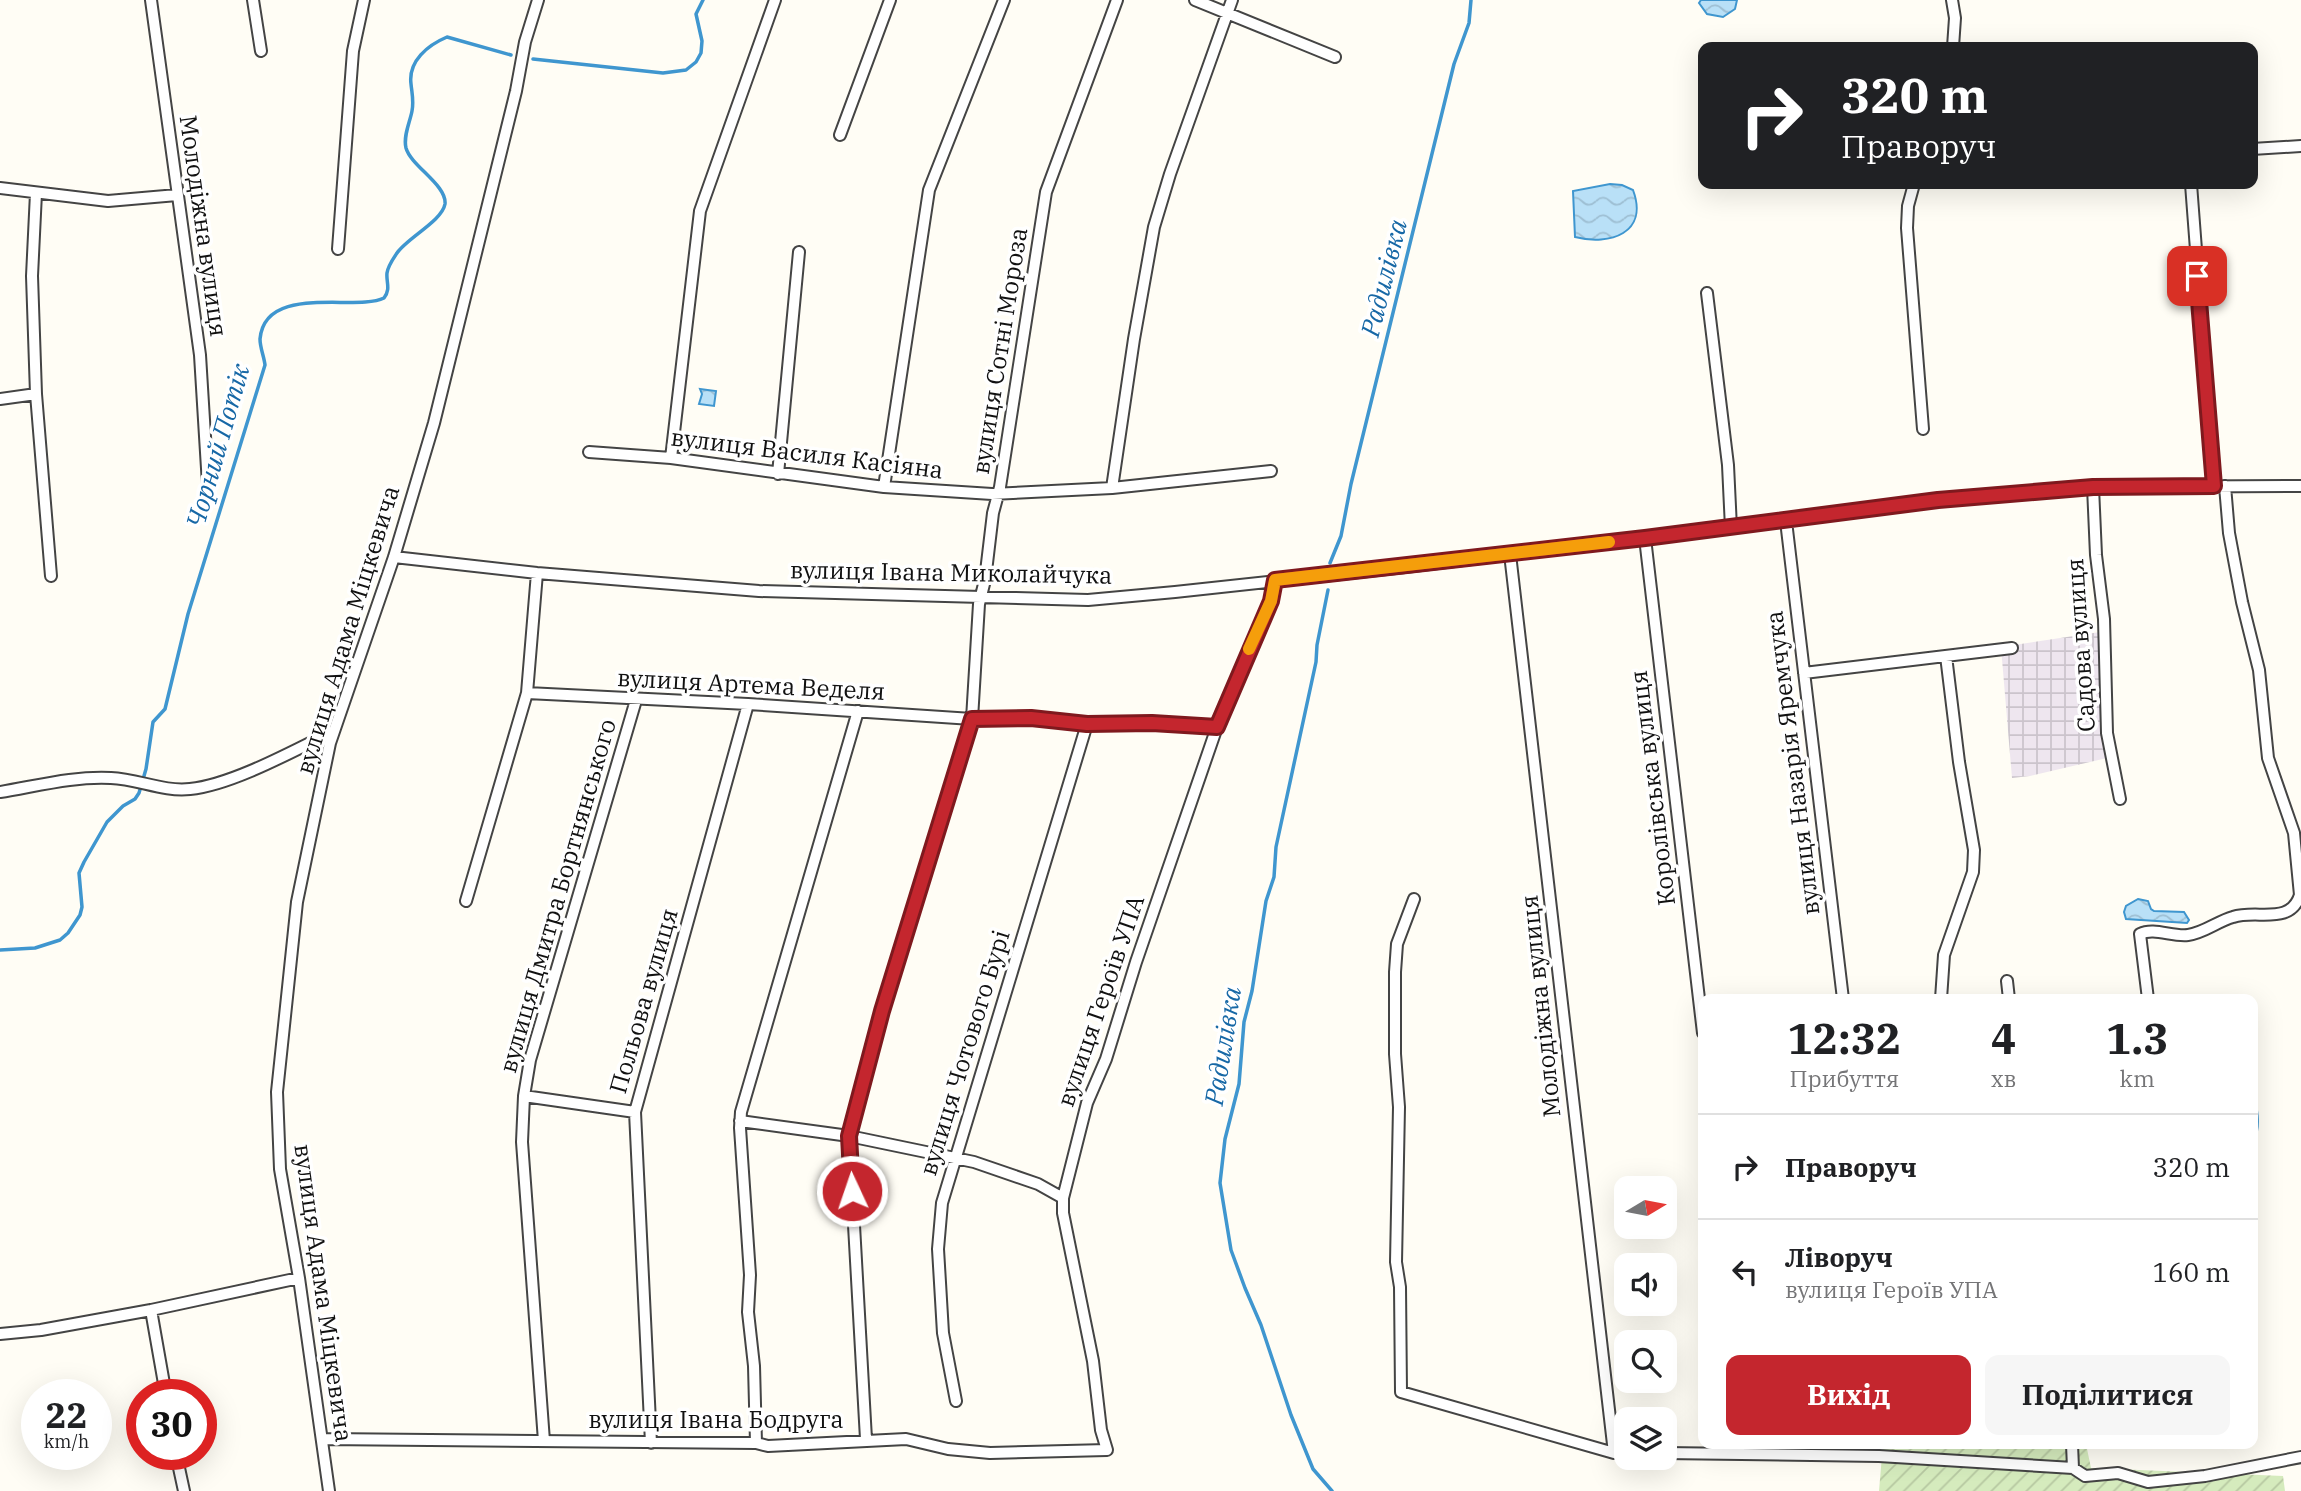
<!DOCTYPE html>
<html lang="uk">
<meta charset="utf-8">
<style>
:root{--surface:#fff;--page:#f6f6f6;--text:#202124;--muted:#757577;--line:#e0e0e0;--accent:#c4262e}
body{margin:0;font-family:"IBM Plex Serif",serif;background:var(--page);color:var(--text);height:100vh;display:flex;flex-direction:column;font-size:26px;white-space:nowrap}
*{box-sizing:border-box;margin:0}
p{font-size:23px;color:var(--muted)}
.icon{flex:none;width:38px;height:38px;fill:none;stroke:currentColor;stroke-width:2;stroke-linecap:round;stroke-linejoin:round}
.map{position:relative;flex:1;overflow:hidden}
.panel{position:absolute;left:1698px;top:994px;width:560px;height:455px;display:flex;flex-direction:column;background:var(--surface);border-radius:14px;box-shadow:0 7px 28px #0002}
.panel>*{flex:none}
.banner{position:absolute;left:1698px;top:42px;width:560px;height:147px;border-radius:14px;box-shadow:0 7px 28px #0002;background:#202124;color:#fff;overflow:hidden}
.needle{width:46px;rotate:80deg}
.controls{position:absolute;left:1614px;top:1176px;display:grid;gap:14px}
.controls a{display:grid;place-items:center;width:63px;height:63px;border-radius:14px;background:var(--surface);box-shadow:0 7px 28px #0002;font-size:35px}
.speed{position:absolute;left:21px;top:1379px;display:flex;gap:14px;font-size:35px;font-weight:700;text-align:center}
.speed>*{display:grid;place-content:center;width:91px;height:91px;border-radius:50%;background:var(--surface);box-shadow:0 7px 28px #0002;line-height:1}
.speed small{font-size:18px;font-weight:400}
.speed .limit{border:10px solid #d22;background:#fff;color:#111}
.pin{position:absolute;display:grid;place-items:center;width:60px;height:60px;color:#fff;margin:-30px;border-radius:14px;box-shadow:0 4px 10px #0006}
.me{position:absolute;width:77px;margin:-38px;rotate:357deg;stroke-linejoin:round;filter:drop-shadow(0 0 5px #0008)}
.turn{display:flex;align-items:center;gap:24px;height:147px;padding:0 28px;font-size:32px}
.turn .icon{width:91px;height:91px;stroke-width:2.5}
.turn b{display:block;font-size:49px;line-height:60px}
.eta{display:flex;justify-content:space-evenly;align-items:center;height:119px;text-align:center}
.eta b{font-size:42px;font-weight:800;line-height:49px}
.cta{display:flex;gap:14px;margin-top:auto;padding:14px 28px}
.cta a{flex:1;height:80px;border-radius:14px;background:var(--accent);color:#fff;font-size:28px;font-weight:800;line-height:80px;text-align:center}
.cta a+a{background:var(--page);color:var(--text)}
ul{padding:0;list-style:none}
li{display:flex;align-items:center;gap:21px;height:105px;padding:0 28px;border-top:2px solid var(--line)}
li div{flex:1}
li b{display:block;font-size:26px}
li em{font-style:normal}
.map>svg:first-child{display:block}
</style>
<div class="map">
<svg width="2301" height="1491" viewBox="0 0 2301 1491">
<defs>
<pattern id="industrial-grid" width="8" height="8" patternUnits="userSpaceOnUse" patternTransform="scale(1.75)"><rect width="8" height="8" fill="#eee6ef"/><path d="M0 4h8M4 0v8" fill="none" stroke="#cbc4cc"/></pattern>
<pattern id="garden-furrows" width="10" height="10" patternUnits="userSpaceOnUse" patternTransform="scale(1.75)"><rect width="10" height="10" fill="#d5ebbd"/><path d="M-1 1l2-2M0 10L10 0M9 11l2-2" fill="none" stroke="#b6c8a1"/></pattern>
<pattern id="water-waves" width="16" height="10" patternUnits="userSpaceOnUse" patternTransform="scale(1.75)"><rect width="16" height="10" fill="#b9e0f7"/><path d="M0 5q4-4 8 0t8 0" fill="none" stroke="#9ebfd3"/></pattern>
</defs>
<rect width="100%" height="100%" fill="#fffdf5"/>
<path fill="url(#industrial-grid)" d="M2100,632L2107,758L2030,776L2012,778L2001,647Z"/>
<path fill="url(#garden-furrows)" d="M1883,1444H2086L2091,1468L2283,1476L2285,1491H1879Z"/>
<path fill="url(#water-waves)" stroke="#3f96cf" stroke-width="2" d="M1701,0H1737L1735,9L1723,17L1707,14L1699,3Z
M1610,184L1622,185L1633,190C1649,233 1610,246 1575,237L1573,191Z
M700,389L716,391L714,406L699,404L702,394Z
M2138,899L2148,901L2151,909L2154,911L2184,912L2189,920L2187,923L2126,919L2124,912L2126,906Z
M2252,1086C2256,1103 2262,1125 2254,1140Z"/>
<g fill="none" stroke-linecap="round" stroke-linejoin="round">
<path stroke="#3f96cf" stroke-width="3.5" d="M533,59L663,73L686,70L696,62L701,53L702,41L696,14L703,0
M1330,563L1341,536L1351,484L1454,64L1469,23L1471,0
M1328,590L1317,645L1316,662L1276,847L1274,877L1266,901L1252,991L1244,1022L1239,1084L1225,1139L1220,1183L1231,1250L1245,1288L1261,1325L1291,1415L1313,1469L1332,1491
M0,950L35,948L60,940L68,933L80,915L82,907L79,873L84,862L107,822L123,806L135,799L139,793L146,769L153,722L165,709L188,614L265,365C264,356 260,348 260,339C265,283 356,312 384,298C391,289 386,282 387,273C388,266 393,259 397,253C407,238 442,221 445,204C447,185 411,166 406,148C403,136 410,122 412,111C414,101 412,94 411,84C408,61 428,45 447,37L511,55"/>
<defs>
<path id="minor" d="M151,0L200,355L209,501
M253,0L261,51
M1195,0L1335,57
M1952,0L1955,18L1953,47
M840,135L890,0
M2252,149L2301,146
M1914,184L1908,206L1907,228L1923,429
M2191,184L2214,486
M0,188L108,201L177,195
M36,193L32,276L36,394L51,576
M338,249L353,51L364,0
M1707,293L1728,465L1731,528
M0,399L36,394
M589,452L671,458L884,487L992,494L1112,488L1271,471
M671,458L700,211L775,0
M778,474L799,252
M884,487L929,190L1004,0
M2093,487L2096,555L2104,619L2107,733L2120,799
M1112,488L1134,339L1154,227L1170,174L1232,0
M1786,521L1843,999
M1645,538L1703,1033
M1510,554L1614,1453
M394,557L537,573L759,591L1088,600L1175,592L1405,567L1786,521L1938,500L2093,487L2301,486
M1804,673L2012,648
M527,693L748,704L972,719L1031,718L1087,724L1152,723L1217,727
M0,792C37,786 74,776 111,778C138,779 163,792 190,789C232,785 295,750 334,731
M1414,899L1397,944L1395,972V1054L1399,1107L1396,1262L1400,1287L1401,1392L1614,1453H1626
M466,901L527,693L537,573
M2007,981L2009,999
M1941,999L1944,955L1973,872L1974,850L1959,762L1946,656
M2148,999L2140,934C2154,927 2172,937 2188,935C2204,933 2218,921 2233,917C2257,909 2290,926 2300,895L2294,833L2268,758L2259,670L2242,602L2229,533L2225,486
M524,1096L635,1112
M740,1121L849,1136L974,1162L1038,1184L1063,1198
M151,1310L166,1395
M0,1334L41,1330L151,1310L299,1278
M956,1401L943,1333L938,1249L942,1203L1087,724
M323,1439L756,1443L768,1446L906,1439L948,1449L990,1453L1107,1450L1101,1430L1093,1361L1063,1213V1198L1087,1103L1106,1059L1136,962L1217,727L1271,601L1275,580
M866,1439L849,1136L882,1011L972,719L979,604L985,580L993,513L1000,487L1046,192L1117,0
M544,1441L522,1142L524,1096L530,1060L636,700
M651,1443L635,1112L748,704
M756,1443L754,1366L748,1312L750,1275L740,1128L741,1112L858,711
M2072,1444L2073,1468
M1664,1453L1879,1456L2073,1468L2085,1476L2118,1473L2148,1482L2205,1476L2301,1457
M176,1454L184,1491
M329,1491L299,1278L280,1169L277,1092L297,902L330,743L394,557L434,423L516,91L525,42L538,0"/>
</defs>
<use href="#minor" stroke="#444" stroke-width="14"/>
<use href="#minor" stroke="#fff" stroke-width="10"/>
</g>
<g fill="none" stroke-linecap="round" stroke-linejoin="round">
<defs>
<path id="route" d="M852,1191L849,1136L882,1011L972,719L1031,718L1087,724L1152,723L1217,727L1271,601L1275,580L1645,538L1938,500L2093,487L2214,486L2197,276"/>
</defs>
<use href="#route" stroke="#7f191e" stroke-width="18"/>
<use href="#route" stroke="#c4262e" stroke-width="12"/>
<path stroke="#f59e0b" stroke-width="12" d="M1249,649L1271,601L1275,580L1609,542"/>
</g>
<g text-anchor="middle" stroke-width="7" stroke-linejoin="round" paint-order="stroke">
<g font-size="24" fill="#111" stroke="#fff">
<text transform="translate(203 226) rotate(82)" y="8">Молодіжна вулиця</text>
<text transform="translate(1000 351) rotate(-81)" y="8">вулиця Сотні Мороза</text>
<text transform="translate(807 454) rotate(7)" y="8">вулиця Василя Касіяна</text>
<text transform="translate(951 573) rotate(1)" y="8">вулиця Івана Миколайчука</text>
<text transform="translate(348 630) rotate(-73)" y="8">вулиця Адама Міцкевича</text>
<text transform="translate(2081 645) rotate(-94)" y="8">Садова вулиця</text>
<text transform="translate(751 685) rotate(3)" y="8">вулиця Артема Веделя</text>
<text transform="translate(1793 763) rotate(-97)" y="8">вулиця Назарія Яремчука</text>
<text transform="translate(1653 788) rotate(-97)" y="8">Королівська вулиця</text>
<text transform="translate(558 896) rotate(-74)" y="8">вулиця Дмитра Бортнянського</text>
<text transform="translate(644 1001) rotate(-74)" y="8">Польова вулиця</text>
<text transform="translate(1101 1001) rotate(-71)" y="8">вулиця Героїв УПА</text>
<text transform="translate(1541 1006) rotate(-96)" y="8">Молодіжна вулиця</text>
<text transform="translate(965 1053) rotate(-73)" y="8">вулиця Чотового Бурі</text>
<text transform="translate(323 1293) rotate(82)" y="8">вулиця Адама Міцкевича</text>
<text x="716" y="1428">вулиця Івана Бодруга</text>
</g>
<g font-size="26" font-style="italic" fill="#1768a6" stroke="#fff">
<text transform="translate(1384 278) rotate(-76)" y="9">Радилівка</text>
<text transform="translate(218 446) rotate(-74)" y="9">Чорний Потік</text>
<text transform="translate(1223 1046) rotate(-81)" y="9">Радилівка</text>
</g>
</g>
</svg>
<div class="controls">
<a><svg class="needle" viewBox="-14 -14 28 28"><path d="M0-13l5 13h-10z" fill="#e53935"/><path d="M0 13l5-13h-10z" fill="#757577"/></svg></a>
<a><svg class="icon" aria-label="sound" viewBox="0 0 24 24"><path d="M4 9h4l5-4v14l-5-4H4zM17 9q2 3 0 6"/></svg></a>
<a><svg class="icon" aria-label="search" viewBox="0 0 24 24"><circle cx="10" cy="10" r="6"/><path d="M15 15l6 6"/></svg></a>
<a><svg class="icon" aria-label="layers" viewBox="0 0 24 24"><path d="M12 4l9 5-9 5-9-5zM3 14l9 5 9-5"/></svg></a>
</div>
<div class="speed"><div>22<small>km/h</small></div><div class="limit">30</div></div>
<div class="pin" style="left:2197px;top:276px;background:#d93025"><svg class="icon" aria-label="arrive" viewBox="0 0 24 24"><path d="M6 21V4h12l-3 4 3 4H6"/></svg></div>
<svg class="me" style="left:852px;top:1191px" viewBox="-20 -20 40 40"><circle r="17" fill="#c4262e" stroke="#fff" stroke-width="3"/><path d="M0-11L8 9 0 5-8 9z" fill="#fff"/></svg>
<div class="banner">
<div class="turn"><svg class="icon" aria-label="right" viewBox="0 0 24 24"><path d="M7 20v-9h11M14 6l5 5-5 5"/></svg><div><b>320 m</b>Праворуч</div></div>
</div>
<section class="panel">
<div class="eta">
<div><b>12:32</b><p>Прибуття</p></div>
<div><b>4</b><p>хв</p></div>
<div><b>1.3</b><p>km</p></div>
</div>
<ul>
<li><svg class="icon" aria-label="right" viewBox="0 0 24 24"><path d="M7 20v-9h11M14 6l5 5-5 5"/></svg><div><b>Праворуч</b></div><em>320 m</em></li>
<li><svg class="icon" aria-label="left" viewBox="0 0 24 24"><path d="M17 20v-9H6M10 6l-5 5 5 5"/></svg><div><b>Ліворуч</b><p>вулиця Героїв УПА</p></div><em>160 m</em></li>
</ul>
<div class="cta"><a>Вихід</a><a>Поділитися</a></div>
</section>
</div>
